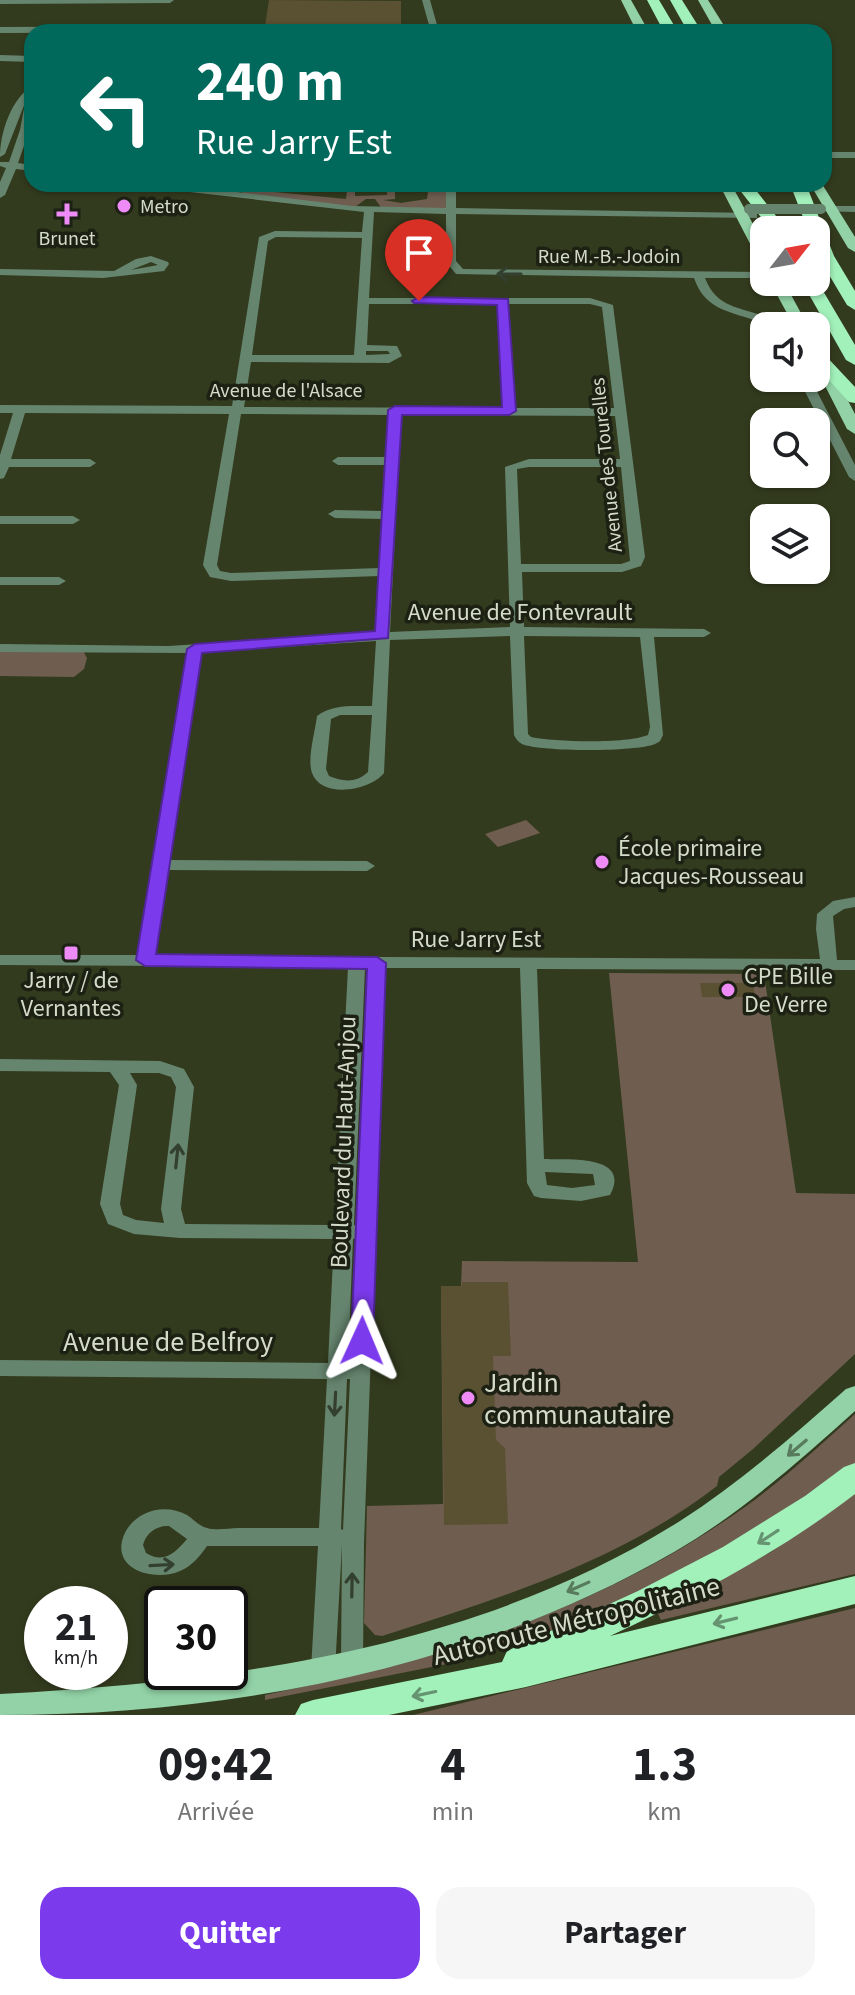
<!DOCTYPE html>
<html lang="fr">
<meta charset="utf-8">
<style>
:root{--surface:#fff;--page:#f6f6f6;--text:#202124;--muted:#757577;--accent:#7c3aed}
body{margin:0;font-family:"Source Sans 3",sans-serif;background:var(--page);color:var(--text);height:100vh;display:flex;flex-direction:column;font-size:30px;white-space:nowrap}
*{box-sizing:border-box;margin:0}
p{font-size:26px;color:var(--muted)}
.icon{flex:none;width:44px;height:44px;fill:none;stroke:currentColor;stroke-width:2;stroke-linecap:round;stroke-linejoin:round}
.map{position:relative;height:1715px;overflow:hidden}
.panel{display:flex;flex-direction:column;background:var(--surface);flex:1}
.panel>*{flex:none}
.guide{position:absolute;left:24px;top:24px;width:808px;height:168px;border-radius:24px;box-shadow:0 2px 6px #0004;background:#00695c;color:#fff;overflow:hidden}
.needle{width:52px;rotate:59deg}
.buttons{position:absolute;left:750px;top:216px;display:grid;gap:16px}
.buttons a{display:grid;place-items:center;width:80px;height:80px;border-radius:16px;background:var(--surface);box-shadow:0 2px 6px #0004;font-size:40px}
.speed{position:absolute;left:24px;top:1586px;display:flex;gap:16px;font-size:40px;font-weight:700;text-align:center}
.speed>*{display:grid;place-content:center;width:104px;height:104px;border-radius:50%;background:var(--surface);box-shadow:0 2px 6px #0004;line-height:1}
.speed small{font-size:20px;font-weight:400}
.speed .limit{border:4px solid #111;border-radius:12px;background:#fff;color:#111}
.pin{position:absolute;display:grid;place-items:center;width:68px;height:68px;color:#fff;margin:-82px -34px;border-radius:50% 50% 50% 0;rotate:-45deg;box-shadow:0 0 8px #0007}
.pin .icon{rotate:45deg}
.me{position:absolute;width:88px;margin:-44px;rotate:1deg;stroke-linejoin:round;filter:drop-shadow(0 0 6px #0008)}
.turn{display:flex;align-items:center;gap:28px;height:168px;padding:0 40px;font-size:36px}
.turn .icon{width:104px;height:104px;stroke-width:2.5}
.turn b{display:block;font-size:56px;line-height:68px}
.eta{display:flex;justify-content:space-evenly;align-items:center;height:136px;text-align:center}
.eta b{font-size:48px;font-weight:700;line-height:56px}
.cta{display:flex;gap:16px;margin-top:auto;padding:16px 40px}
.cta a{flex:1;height:92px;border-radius:24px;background:var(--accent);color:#fff;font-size:32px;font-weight:700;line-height:92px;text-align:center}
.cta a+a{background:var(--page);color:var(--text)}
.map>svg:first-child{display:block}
</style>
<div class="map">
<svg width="855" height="1715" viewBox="0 0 855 1715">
<rect width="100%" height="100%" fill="#333b1e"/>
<path fill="#6f5e50" d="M429,184H451V210H383L375,199H366L352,209L241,197L244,189L346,199L347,191H355V196L387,195V191H395V199L383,200L401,203L427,199Z
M0,649H82L87,658L84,669L74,677L0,676Z
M526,820L540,833L498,847L485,834Z
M609,973L764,974L796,1193L855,1194V1354L753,1449L719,1477L717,1486C619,1562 499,1598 382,1636L375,1635L364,1623L367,1506L443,1504L441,1286H461L462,1261L638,1262Z
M855,1414V1464L750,1538L564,1628L452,1663L265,1700V1695C427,1662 584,1615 723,1522C771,1491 813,1452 855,1414Z
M855,1492V1574L661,1620L658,1614L771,1552Z
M855,1608V1715H413Z"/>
<path fill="#5a5032" d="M269,0L401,1V32H264Z
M700,983H753L755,997H702Z
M462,1282H508L511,1356H493L496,1440L505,1448L508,1524L444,1525L441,1286H462Z"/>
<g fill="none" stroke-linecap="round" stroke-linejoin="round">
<path fill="#66856f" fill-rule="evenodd" d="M0,0H174L170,3L0,4Z
M422,0H430L439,32H431Z
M215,26H235L239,32L0,33V27Z
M0,55L32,56V62L0,61Z
M32,86V123L18,163L32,165V171L16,169L5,195L0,198V182L6,168L0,166V162H9L20,130L25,103L5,154L0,157C0,133 11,99 32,86Z
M824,152H855V158H824Z
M141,184H171L352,206L446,208V184H456V208L753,213L757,214V218L456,214V261L463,269L764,272V278H705C719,316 754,304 780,326C767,326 760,322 748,318C722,310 704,306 694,278L456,274L446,262V214L374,212L369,298H590L613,305L645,557L641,566L622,572H522L524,627L704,629L711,633L704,637H654L663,735C660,741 661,741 655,744C636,752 541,752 522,744C518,742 516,739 514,735L510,636L390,640L384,773C370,791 321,799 312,773C307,758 315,733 317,716C332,704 353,706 372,706L376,641L202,652L169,860L367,861L375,866L367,871L168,870L154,956L820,959L816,929L817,914L833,901L855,897V907L844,909L833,916L837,960H855V970L537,969L544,1159C567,1160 632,1154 610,1195L581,1201L541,1198L534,1196L527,1183L520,968H385L364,1543L363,1663L360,1670L352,1673L344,1670L341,1663L342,1545L335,1670L331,1677L323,1680L315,1677L311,1670L318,1546H207C200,1556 192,1566 180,1571C159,1581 115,1573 122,1541C129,1513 162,1501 187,1515C193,1519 199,1526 207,1528C217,1531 229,1528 238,1528C265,1528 292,1528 319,1528L327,1379L0,1376V1360L328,1363L334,1239L180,1238L134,1234L108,1224L100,1204L119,1085L110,1072L0,1071V1059L160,1061L184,1069L194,1087L181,1209L185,1224L335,1225L348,967L0,965V955H137L187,653L0,652V644L168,646L376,633L380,576L231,581L210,577L203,565L229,414L25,413L11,459H90L96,463L90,467H9L4,478L0,479V455L13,413H0V405L232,406L259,237L275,231L362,232L364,212L146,187ZM276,237L362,238L354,355H252L268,241ZM369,304H498L503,408L244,407L251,362L389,363L402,356L397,346L367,345ZM509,304H590L602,307L614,408H515ZM366,351H388L390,354L366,355ZM241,414L389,415L386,457H338L332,461L338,465H386L383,511L335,510L328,514L335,518L383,519L380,568L231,573L220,571L217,565ZM401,415L615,416L620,459H529L505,467L510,627L390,632ZM529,467H621L630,561L621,564H521L517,469ZM524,636L640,637L650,727L648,735C626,744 555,742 531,737L528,734ZM340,715H372L368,772C357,783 343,782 329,776L326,769L331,719ZM365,968H368L357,1226L354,1225ZM130,1073H159L171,1077L176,1087L161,1209L164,1223L136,1220L123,1215L120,1204L137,1085ZM545,1172L593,1174L595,1185L572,1188L547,1185ZM356,1238L350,1363H348L353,1239ZM347,1379H350L343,1530L341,1529ZM169,1526L187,1539C175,1553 164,1564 146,1553L143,1545C146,1533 157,1525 169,1526Z
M821,206H855V212L817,211V207Z
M151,256L168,262L169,264L164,271L103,278L0,275V269L114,271L136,259ZM151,262L158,265L131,270Z
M798,378H810L855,465V481L849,477Z
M0,516H73L80,520L73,524H0Z
M0,577H59L66,581L59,585H0Z"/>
<path fill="#92d2a6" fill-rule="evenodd" d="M621,0H631L649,32H637Z
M698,0H708L728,32H716Z
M719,184H731L764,244V261L757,257Z
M810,184H822L855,237V252L848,248Z
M770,282H784L808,326H794Z
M816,350L823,354L855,414V434L847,429L816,368Z
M855,1386V1411C798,1462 740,1514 674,1552C471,1669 232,1715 0,1715V1694C234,1681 477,1649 680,1521C739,1483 793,1436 846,1389Z"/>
<path fill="#a2f1bb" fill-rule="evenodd" d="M647,0H659L678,32H664Z
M670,0H682L702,32H688Z
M735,184H751L787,230H771Z
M790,184H806L834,256L855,291V310L847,305L816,253V230H808Z
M816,279L855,345V365L846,360L802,282H816Z
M816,353L824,354L855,387V403L849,402L816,366Z
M855,1463V1494C780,1552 696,1596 610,1636L855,1576V1604L526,1687L389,1715H295L301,1704L313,1700L502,1662L507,1651L638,1591L723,1547L805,1496L844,1467Z"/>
<path stroke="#66856f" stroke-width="10" d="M749,209H821"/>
</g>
<defs><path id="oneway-shaft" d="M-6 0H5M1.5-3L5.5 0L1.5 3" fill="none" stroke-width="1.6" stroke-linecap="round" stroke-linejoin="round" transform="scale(2)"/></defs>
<g stroke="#333f2f">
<use href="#oneway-shaft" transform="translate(509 274) rotate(-180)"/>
<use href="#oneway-shaft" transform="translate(177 1156) rotate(-84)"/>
<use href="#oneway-shaft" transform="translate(335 1404) rotate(93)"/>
<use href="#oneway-shaft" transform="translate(162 1565) rotate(-3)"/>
<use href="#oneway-shaft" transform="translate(352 1585) rotate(-89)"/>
</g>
<g stroke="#587a5d">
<use href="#oneway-shaft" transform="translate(797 1448) rotate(140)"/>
<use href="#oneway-shaft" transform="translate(578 1587) rotate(156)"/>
</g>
<g stroke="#669370">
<use href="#oneway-shaft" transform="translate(768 1537) rotate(147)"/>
<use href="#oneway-shaft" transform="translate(725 1621) rotate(166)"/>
<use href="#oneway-shaft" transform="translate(424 1694) rotate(168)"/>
</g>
<path fill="#7c3aed" stroke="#51269a" stroke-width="2" d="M419,297L508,299L516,411L509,415H402L388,638L202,653L156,954L377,957L386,963L373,1341L370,1347L362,1350L354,1347L351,1341L367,969L145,966L136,960L187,649L195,644L375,631L388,410L395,406L502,407L497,305L414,303L412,301Z"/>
<g fill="#ef8bf7" stroke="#1d2114" stroke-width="3">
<circle cx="124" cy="206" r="8"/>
<path d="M63 202h8v8h8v8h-8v8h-8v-8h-8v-8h8z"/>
<circle cx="602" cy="862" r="8"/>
<rect x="63" y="945" width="16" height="16" rx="4"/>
<circle cx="728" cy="990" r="8"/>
<circle cx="468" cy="1398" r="8"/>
</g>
<g text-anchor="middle" stroke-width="7" stroke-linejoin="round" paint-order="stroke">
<g font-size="20" fill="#d5dbc9" stroke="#1d2114" text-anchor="start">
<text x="140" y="213">Metro</text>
<text x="67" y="245" text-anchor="middle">Brunet</text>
</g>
<g font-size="20" fill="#d5dbc9" stroke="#1d2114">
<text x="609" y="263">Rue M.-B.-Jodoin</text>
<text x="286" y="397">Avenue de l'Alsace</text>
<text transform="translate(606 465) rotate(-96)" y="7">Avenue des Tourelles</text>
</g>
<g font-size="24" fill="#d5dbc9" stroke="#1d2114">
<text x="520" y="620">Avenue de Fontevrault</text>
<text x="476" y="947">Rue Jarry Est</text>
<text transform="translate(343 1142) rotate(-88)" y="8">Boulevard du Haut-Anjou</text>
</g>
<g font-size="24" fill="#d5dbc9" stroke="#1d2114" text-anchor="start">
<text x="618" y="856">École primaire<tspan x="618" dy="28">Jacques-Rousseau</tspan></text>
<text x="744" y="984">CPE Bille<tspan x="744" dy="28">De Verre</tspan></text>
<text x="71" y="988" text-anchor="middle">Jarry / de<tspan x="71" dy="28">Vernantes</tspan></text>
</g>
<g font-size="28" fill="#d5dbc9" stroke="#1d2114">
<text x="168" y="1351">Avenue de Belfroy</text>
<text transform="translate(576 1620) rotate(-14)" y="10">Autoroute Métropolitaine</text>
</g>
<g font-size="28" fill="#d5dbc9" stroke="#1d2114" text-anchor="start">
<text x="484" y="1392">Jardin<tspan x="484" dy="32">communautaire</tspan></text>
</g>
</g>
</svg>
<div class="buttons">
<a><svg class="needle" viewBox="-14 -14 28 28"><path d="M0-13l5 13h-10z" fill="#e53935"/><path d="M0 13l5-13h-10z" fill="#757577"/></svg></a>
<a><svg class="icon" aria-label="sound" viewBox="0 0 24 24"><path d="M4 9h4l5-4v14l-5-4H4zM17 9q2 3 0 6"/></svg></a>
<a><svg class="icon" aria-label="search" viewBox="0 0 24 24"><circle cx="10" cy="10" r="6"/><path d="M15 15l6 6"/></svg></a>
<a><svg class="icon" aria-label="layers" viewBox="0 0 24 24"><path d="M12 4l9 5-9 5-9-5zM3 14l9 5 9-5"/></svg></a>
</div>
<div class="speed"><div>21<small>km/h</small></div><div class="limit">30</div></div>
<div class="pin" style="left:419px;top:301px;background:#d93025"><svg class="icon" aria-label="arrive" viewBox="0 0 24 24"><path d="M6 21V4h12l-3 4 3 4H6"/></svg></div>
<svg class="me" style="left:362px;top:1341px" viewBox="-20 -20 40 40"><path d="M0-17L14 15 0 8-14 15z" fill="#7c3aed" stroke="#fff" stroke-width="4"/></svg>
<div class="guide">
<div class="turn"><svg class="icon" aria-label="left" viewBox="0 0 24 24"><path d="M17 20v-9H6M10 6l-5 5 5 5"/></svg><div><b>240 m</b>Rue Jarry Est</div></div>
</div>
</div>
<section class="panel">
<div class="eta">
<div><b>09:42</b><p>Arrivée</p></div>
<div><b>4</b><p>min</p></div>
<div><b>1.3</b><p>km</p></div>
</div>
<div class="cta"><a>Quitter</a><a>Partager</a></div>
</section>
